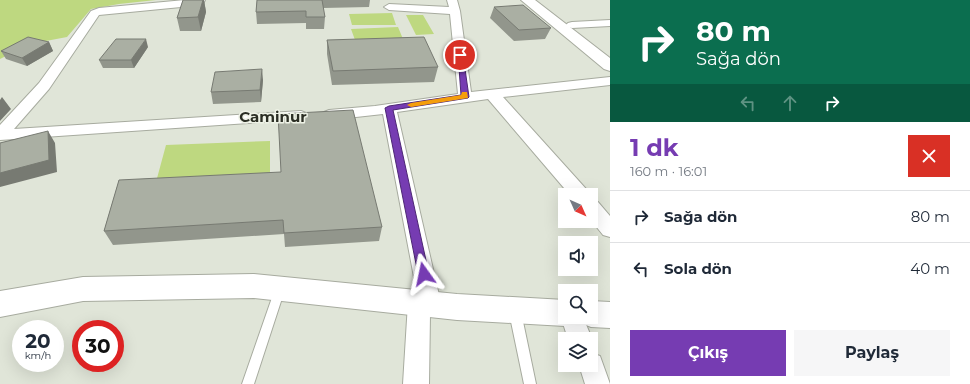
<!DOCTYPE html>
<html lang="tr">
<meta charset="utf-8">
<style>
:root{--surface:#fff;--page:#f6f6f7;--text:#1f2937;--muted:#747a83;--line:#e0e1e3;--accent:#763cb2}
body{margin:0;font-family:Montserrat,sans-serif;background:var(--page);color:var(--text);height:100vh;display:flex;flex-direction:column;font-size:15px;white-space:nowrap}
*{box-sizing:border-box;margin:0}
p{font-size:13px;color:var(--muted)}
.icon{flex:none;width:22px;height:22px;fill:none;stroke:currentColor;stroke-width:2;stroke-linecap:round;stroke-linejoin:round}
.map{position:relative;flex:1;overflow:hidden}
.panel{display:flex;flex-direction:column;background:var(--surface);width:360px}
.panel>*{flex:none}
.top-card{background:#0b6e4f;color:#fff;overflow:hidden}
.needle{width:26px;rotate:135deg}
.tools{position:absolute;left:558px;top:188px;display:grid;gap:8px}
.tools a{display:grid;place-items:center;width:40px;height:40px;border-radius:0px;background:var(--surface);box-shadow:0 4px 16px #0002;font-size:20px}
.speed{position:absolute;left:12px;top:320px;display:flex;gap:8px;font-size:20px;font-weight:700;text-align:center}
.speed>*{display:grid;place-content:center;width:52px;height:52px;border-radius:50%;background:var(--surface);box-shadow:0 4px 16px #0002;line-height:1}
.speed small{font-size:10px;font-weight:400}
.speed .limit{border:6px solid #d22;background:#fff;color:#111}
.pin{position:absolute;display:grid;place-items:center;width:34px;height:34px;color:#fff;margin:-17px;border:2px solid #fff;border-radius:50%;box-shadow:0 1px 4px #0007}
.me{position:absolute;width:44px;margin:-22px;rotate:348deg;stroke-linejoin:round;filter:drop-shadow(0 0 3px #0008)}
.turn{display:flex;align-items:center;gap:14px;height:84px;padding:0 20px;font-size:18px}
.turn .icon{width:52px;height:52px;stroke-width:2.5}
.turn b{display:block;font-size:28px;line-height:34px}
.lanes{display:flex;align-items:center;height:38px;padding:0 20px;background:#0003;justify-content:center;gap:20px;direction:ltr}
.lanes .off{opacity:.35}
.round{display:grid;place-items:center;flex:none;width:42px;height:42px;border-radius:0px;background:var(--page)}
.summary{display:flex;align-items:center;justify-content:space-between;height:68px;padding:0 20px}
h1{font-size:24px;font-weight:700;line-height:30px;color:var(--accent)}
.primary-button{display:flex;gap:8px;margin-top:auto;padding:8px 20px}
.primary-button a{flex:1;height:46px;border-radius:0px;background:var(--accent);color:#fff;font-size:16px;font-weight:700;line-height:46px;text-align:center}
.primary-button a+a{background:var(--page);color:var(--text)}
ul{padding:0;list-style:none}
li{display:flex;align-items:center;gap:12px;height:52px;padding:0 20px;border-top:1px solid var(--line)}
li div{flex:1}
li b{display:block;font-size:15px}
li em{font-style:normal}
main{display:flex;flex:1;min-height:0}
.map>svg:first-child{display:block}
</style>
<main>
<div class="map">
<svg width="610" height="384" viewBox="0 0 610 384">
<rect width="100%" height="100%" fill="#e0e5d8"/>
<path fill="#bed880" d="M0,0H156L119,4L91,9L67,37L30,44L0,59Z
M392,13L396,25H352L349,14Z
M406,15H423L434,34L416,35Z
M398,27L403,39L355,40L351,29Z
M270,141V178L156,182L166,145Z"/>
<g fill="none" stroke-linecap="round" stroke-linejoin="round">
<defs>
<path id="lane" d="M280,284L284,285L285,289L254,384H242L275,289L276,285Z
M515,307L519,308L521,312L536,384H524L509,312L511,308Z"/>
<path id="street" d="M185,0H205L204,2L181,7L99,15L49,89L14,129L301,111L306,113L309,116L306,119L0,140V125L39,83L91,11L99,8Z
M447,0H457L460,11L471,92L610,77V85L503,97L587,190L590,195H570L488,99L397,112L441,304L438,311L430,314L429,384H403L408,303L411,296L417,293L383,114L329,120L324,118L321,115L324,112L329,110L375,106L458,94L450,14L389,10L384,7L389,4L449,7Z
M610,20V26L572,28L568,27L566,25L568,23L572,22Z
M591,200L598,202L610,216V237L603,235L591,220Z
M564,309L565,317H583L592,339L591,341V339H568L561,317Z
M591,353L600,356L610,384H585L579,365H591Z"/>
<path id="secondary" d="M521,0H535L610,58V71L604,69Z
M254,274L457,294L565,300V317H577L575,322L565,326L457,320L254,298L83,301L0,317V291L83,277Z
M591,301L610,302V328L591,327L581,323L578,317H591Z"/>
</defs>
<use href="#lane" stroke="#a7ab9f" stroke-width="2"/>
<use href="#street" stroke="#a7ab9f" stroke-width="2"/>
<use href="#secondary" stroke="#a7ab9f" stroke-width="2"/>
<use href="#lane" fill="#fff" fill-rule="evenodd"/>
<use href="#street" fill="#fff" fill-rule="evenodd"/>
<use href="#secondary" fill="#fff" fill-rule="evenodd"/>
</g>
<path fill="#92968c" d="M183,0H204L206,12L201,31H180L177,18Z
M257,0H370L369,7L323,8L325,17L324,29H306V23L257,24L256,12Z
M494,7L551,28L545,39L514,41L490,18Z
M327,40L438,67L434,82L332,85L327,54Z
M49,42L53,51L27,66L6,59L1,51Z
M148,47L134,68H103L99,60Z
M263,80L261,102L213,104L211,92Z
M119,180L382,227L379,241L285,247L284,234L113,245L104,231Z"/>
<path fill="#777a72" d="M203,0H204L206,12L201,31L198,17Z
M146,39L148,47L134,68L131,60Z
M49,42L53,51L27,66L22,58Z
M262,69L263,80L261,102L260,90Z
M2,97L11,109L0,121V100Z
M48,131L55,143L57,172L0,187V173Z"/>
<path fill="#aaafa3" stroke="#777a72" d="M183,0H203L198,17L177,18Z
M257,0H322L325,17H306V11L256,12Z
M523,5L551,28L519,30L494,7Z
M28,37L49,42L22,58L1,51Z
M424,37L438,67L333,71L327,40Z
M116,39H146L131,60H99Z
M262,69L260,90L211,92L215,72Z
M353,110L382,227L284,233L283,220L104,231L119,180L281,172L278,114Z
M48,131L49,160L0,173V143Z"/>
<path fill="#763cb2" stroke="#4d2774" d="M458,54L463,55L469,97L468,98L393,110L429,274L427,278L424,279L420,278L418,274L385,108L389,106L461,95Z"/>
<path fill="#f59e0b" d="M462,92H467L468,98L411,107L407,105L411,103L461,95Z"/>
<g text-anchor="middle" stroke-width="3" stroke-linejoin="round" paint-order="stroke">
<g font-size="15" font-weight="bold" fill="#2b2e24" stroke="#eef2e6">
<text x="273" y="122">Caminur</text>
</g>
</g>
</svg>
<div class="tools">
<a><svg class="needle" viewBox="-14 -14 28 28"><path d="M0-13l5 13h-10z" fill="#e53935"/><path d="M0 13l5-13h-10z" fill="#747a83"/></svg></a>
<a><svg class="icon" aria-label="sound" viewBox="0 0 24 24"><path d="M4 9h4l5-4v14l-5-4H4zM17 9q2 3 0 6"/></svg></a>
<a><svg class="icon" aria-label="search" viewBox="0 0 24 24"><circle cx="10" cy="10" r="6"/><path d="M15 15l6 6"/></svg></a>
<a><svg class="icon" aria-label="layers" viewBox="0 0 24 24"><path d="M12 4l9 5-9 5-9-5zM3 14l9 5 9-5"/></svg></a>
</div>
<div class="speed"><div>20<small>km/h</small></div><div class="limit">30</div></div>
<div class="pin" style="left:460px;top:55px;background:#d93025"><svg class="icon" aria-label="arrive" viewBox="0 0 24 24"><path d="M6 21V4h12l-3 4 3 4H6"/></svg></div>
<svg class="me" style="left:424px;top:274px" viewBox="-20 -20 40 40"><path d="M0-17L14 15 0 8-14 15z" fill="#763cb2" stroke="#fff" stroke-width="4"/></svg>
</div>
<section class="panel">
<div class="top-card">
<div class="turn"><svg class="icon" aria-label="right" viewBox="0 0 24 24"><path d="M7 20v-9h11M14 6l5 5-5 5"/></svg><div><b>80 m</b>Sağa dön</div></div>
<div class="lanes"><svg class="icon off" aria-label="left" viewBox="0 0 24 24"><path d="M17 20v-9H6M10 6l-5 5 5 5"/></svg><svg class="icon off" aria-label="ahead" viewBox="0 0 24 24"><path d="M12 20V5M6 11l6-6 6 6"/></svg><svg class="icon" aria-label="right" viewBox="0 0 24 24"><path d="M7 20v-9h11M14 6l5 5-5 5"/></svg></div>
</div>
<div class="summary"><div><h1>1 dk</h1><p>160 m · 16:01</p></div><a class="round" style="background:#d93025;color:#fff"><svg class="icon" aria-label="close" viewBox="0 0 24 24"><path d="M6 6l12 12M18 6L6 18"/></svg></a></div>
<ul>
<li><svg class="icon" aria-label="right" viewBox="0 0 24 24"><path d="M7 20v-9h11M14 6l5 5-5 5"/></svg><div><b>Sağa dön</b></div><em>80 m</em></li>
<li><svg class="icon" aria-label="left" viewBox="0 0 24 24"><path d="M17 20v-9H6M10 6l-5 5 5 5"/></svg><div><b>Sola dön</b></div><em>40 m</em></li>
</ul>
<div class="primary-button"><a>Çıkış</a><a>Paylaş</a></div>
</section>
</main>
